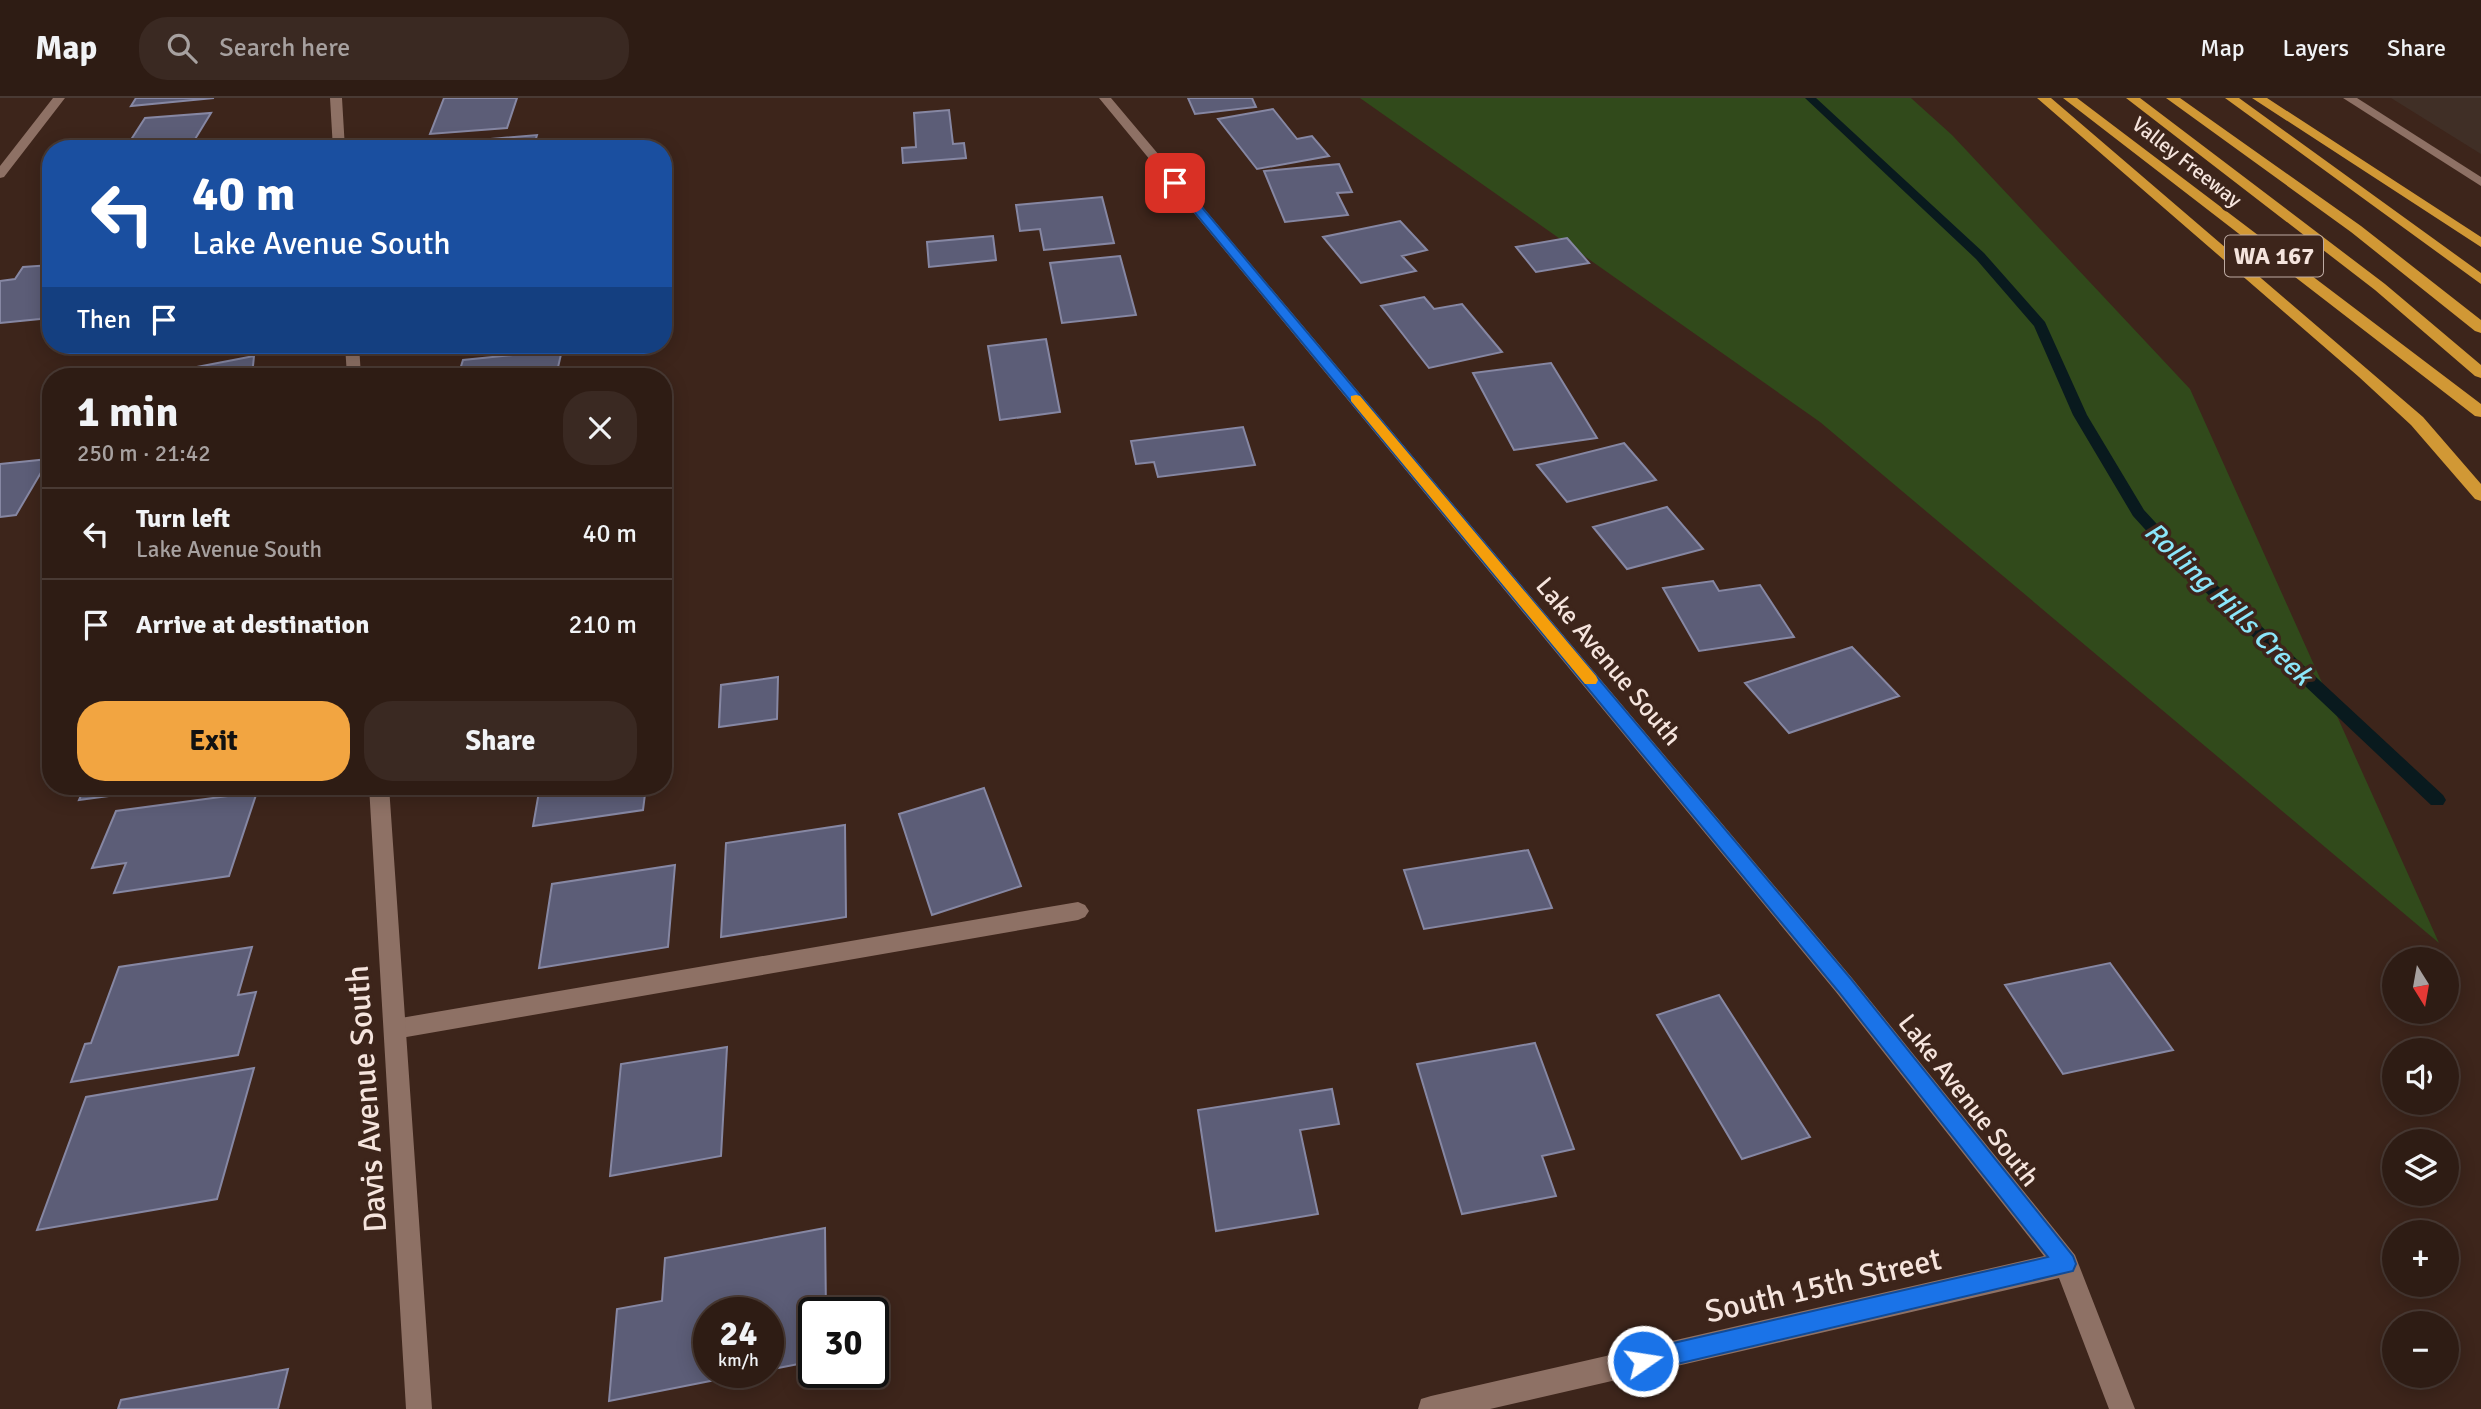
<!DOCTYPE html>
<meta charset="utf-8">
<style>
:root{--surface:#2e1c14;--page:#3a2922;--text:#f1f3f6;--muted:#a7a1a0;--line:#493a34;--accent:#f2a541}
body{margin:0;font-family:Signika,sans-serif;background:var(--page);color:var(--text);height:100vh;display:flex;flex-direction:column;font-size:26px;white-space:nowrap}
*{box-sizing:border-box;margin:0}
p{font-size:23px;color:var(--muted)}
.icon{flex:none;width:38px;height:38px;fill:none;stroke:currentColor;stroke-width:2;stroke-linecap:round;stroke-linejoin:round}
.map{position:relative;flex:1;overflow:hidden}
.panel{position:absolute;left:42px;top:270px;width:630px;height:427px;display:flex;flex-direction:column;background:var(--surface);border-radius:28px;box-shadow:0 4px 18px #0003,0 0 0 2px var(--line)}
.panel>*{flex:none}
.guide{position:absolute;left:42px;top:42px;width:630px;height:214px;border-radius:28px;box-shadow:0 4px 18px #0003,0 0 0 2px var(--line);background:#1a4fa0;color:#fff;overflow:hidden}
.needle{width:46px;rotate:169deg}
.tools{position:absolute;left:2382px;top:849px;display:grid;gap:14px}
.tools a{display:grid;place-items:center;width:77px;height:77px;border-radius:50%;background:var(--surface);box-shadow:0 4px 18px #0003,0 0 0 2px var(--line);font-size:35px}
.speed{position:absolute;left:693px;top:1199px;display:flex;gap:14px;font-size:35px;font-weight:700;text-align:center}
.speed>*{display:grid;place-content:center;width:91px;height:91px;border-radius:50%;background:var(--surface);box-shadow:0 4px 18px #0003,0 0 0 2px var(--line);line-height:1}
.speed small{font-size:18px;font-weight:400}
.speed .limit{border:4px solid #111;border-radius:10px;background:#fff;color:#111}
.pin{position:absolute;display:grid;place-items:center;width:60px;height:60px;color:#fff;margin:-30px;border-radius:14px;box-shadow:0 4px 10px #0006}
.me{position:absolute;width:77px;margin:-38px;rotate:77deg;stroke-linejoin:round;filter:drop-shadow(0 0 5px #0008)}
.turn{display:flex;align-items:center;gap:24px;height:147px;padding:0 35px;font-size:32px}
.turn .icon{width:91px;height:91px;stroke-width:2.5}
.turn b{display:block;font-size:49px;line-height:60px}
.then{display:flex;align-items:center;height:66px;padding:0 35px;background:#0003;gap:14px;font-size:26px}
.round{display:grid;place-items:center;flex:none;width:74px;height:74px;border-radius:28px;background:var(--page)}
.overview{display:flex;align-items:center;justify-content:space-between;height:119px;padding:0 35px}
h1{font-size:42px;font-weight:700;line-height:52px}
.primary-button{display:flex;gap:14px;margin-top:auto;padding:14px 35px}
.primary-button a{flex:1;height:80px;border-radius:28px;background:var(--accent);color:#111;font-size:28px;font-weight:700;line-height:80px;text-align:center}
.primary-button a+a{background:var(--page);color:var(--text)}
ul{padding:0;list-style:none}
li{display:flex;align-items:center;gap:21px;height:91px;padding:0 35px;border-top:2px solid var(--line)}
li div{flex:1}
li b{display:block;font-size:26px}
li em{font-style:normal}
header{display:flex;align-items:center;gap:42px;box-sizing:border-box;height:98px;padding:0 35px;background:var(--surface);border-bottom:2px solid var(--line)}
header strong{font-size:33px}
nav{display:flex;gap:38px;margin-inline-start:auto;font-size:24px}
.search{width:490px;height:63px;background:var(--page);display:flex;align-items:center;gap:18px;box-sizing:border-box;padding:0 24px;border-radius:28px;color:var(--muted);font-size:26px}
.map>svg:first-child{display:block}
</style>
<header>
<strong>Map</strong>
<div class="search"><svg class="icon" aria-label="search" viewBox="0 0 24 24"><circle cx="10" cy="10" r="6"/><path d="M15 15l6 6"/></svg>Search here</div>
<nav><a>Map</a><a>Layers</a><a>Share</a></nav>
</header>
<div class="map">
<svg width="2481" height="1311" viewBox="0 0 2481 1311">
<rect width="100%" height="100%" fill="#3d251b"/>
<path fill="#402f26" d="M2391,0H2481V56Z"/>
<path fill="#314a1b" d="M1360,0H1911L1952,37L2190,291L2439,845L1820,324Z"/>
<g fill="none" stroke-linecap="round" stroke-linejoin="round">
<path fill="#091a1e" fill-rule="evenodd" d="M1805,0H1816L1984,155L2045,224L2087,317L2144,412L2191,463L2443,697L2446,702L2443,707H2431L2181,471L2133,418L2073,317L2034,228L1976,161Z"/>
</g>
<path fill="#5c5d77" stroke="#8687a3" stroke-width="2" d="M136,0H214L131,8Z
M444,0H517L507,30L430,36Z
M1188,0H1252L1256,9L1195,16Z
M1273,11L1297,41L1312,38L1329,58L1257,71L1218,21Z
M949,12L953,46L964,45L966,60L903,65L902,50L916,49L914,15Z
M211,15L189,51H125L145,20Z
M537,37L533,51H477L480,42Z
M1339,66L1352,94L1337,95L1348,117L1285,124L1264,73Z
M1102,99L1114,145L1044,152L1040,131L1020,133L1016,107Z
M1400,123L1427,152L1402,158L1416,173L1361,185L1323,139Z
M993,138L996,162L929,169L927,144Z
M1567,140L1589,165L1536,174L1516,149Z
M1120,158L1136,217L1062,225L1050,165Z
M51,167V205L40,221L0,225V183L15,181L23,169Z
M1424,199L1434,211L1462,206L1502,254L1429,270L1381,208Z
M1046,241L1060,314L1000,322L988,248Z
M562,252L556,278H458L463,262Z
M254,258L252,278H150Z
M1551,265L1597,340L1514,352L1473,275Z
M1243,329L1255,367L1158,379L1154,364L1136,366L1131,343Z
M1624,345L1656,382L1567,404L1537,367Z
M49,361L16,417L0,419V366Z
M1667,409L1703,451L1627,471L1593,429Z
M1713,483L1719,493L1760,487L1794,539L1699,553L1663,490Z
M1852,549L1899,598L1789,635L1745,585Z
M778,579L777,621L719,629L721,587Z
M85,688H183L79,702Z
M540,688H646L643,712L533,728Z
M984,690L1021,788L932,817L899,716Z
M257,694L229,778L114,795L126,765L92,770L116,713Z
M845,727L846,819L721,839L726,745Z
M1528,752L1552,810L1424,831L1404,772Z
M675,767L668,849L539,870L552,786Z
M252,849L238,897L256,894L238,957L71,984L85,946L91,945L119,869Z
M2110,865L2173,952L2063,976L2005,887Z
M1719,897L1810,1039L1742,1061L1657,917Z
M1535,945L1574,1051L1542,1058L1556,1098L1462,1116L1417,966Z
M727,949L721,1058L610,1078L621,966Z
M254,970L217,1101L37,1132L86,999Z
M1332,991L1339,1026L1300,1032L1318,1116L1216,1133L1198,1012Z
M825,1130L826,1214H814V1263L768,1272V1214H709V1274H756L609,1303L617,1211L662,1203L665,1160Z
M288,1271L278,1311H118L121,1302Z"/>
<g fill="none" stroke-linecap="round" stroke-linejoin="round">
<path fill="#8e7165" fill-rule="evenodd" d="M1078,804L1085,807L1089,813L1085,819L1078,822L395,941L387,938L384,931L387,924L395,921Z"/>
<path fill="#8e7165" fill-rule="evenodd" d="M53,0H65L4,79L0,80V68Z
M330,0H342L345,51H333Z
M1099,0H1111L1852,880L2075,1157L2135,1311H2109L2059,1180L1490,1311H1418L1421,1301L1431,1298L2044,1158L1836,894Z
M345,247H359L361,278H347Z
M369,688H389L432,1311H406Z"/>
<path fill="#8e7165" fill-rule="evenodd" d="M2343,0H2357L2481,79V88Z"/>
<path fill="#d19835" fill-rule="evenodd" d="M2037,0H2051L2423,319L2481,386V403L2475,401L2411,327L2359,279Z
M2063,0H2077L2481,306V319L2475,318Z
M2126,0H2140L2385,186L2481,267V280L2475,278L2375,192Z
M2166,0H2180L2361,128L2481,222V235L2475,233L2351,134Z
M2225,0H2239L2481,175V186Z
M2252,0H2267L2481,139V149Z"/>
</g>
<path fill="#1a73e8" stroke="#114b97" stroke-width="2" d="M1172,82H1179L1851,881L2073,1158L2076,1166L2073,1173L1643,1274L1635,1270L1632,1263L1635,1255L1643,1252L2048,1159L1838,893L1172,87Z"/>
<path fill="#f59e0b" d="M1356,297L1360,298L1596,578L1598,582L1596,586H1585L1351,303V298Z"/>
<g text-anchor="middle" stroke-width="7" stroke-linejoin="round" paint-order="stroke">
<g font-size="21" fill="#f5e4dd" stroke="#3d251b">
<text transform="translate(2187 64) rotate(38)" y="7">Valley Freeway</text>
</g>
<rect fill="#3d251b" stroke="#beaba3" stroke-width="2" x="2225" y="137.5" width="98" height="41" rx="5"/>
<g font-size="24" font-weight="bold" fill="#f5e4dd">
<text x="2274" y="166">WA 167</text>
</g>
<g font-size="26" fill="#f5e4dd" stroke="#3d251b">
<text transform="translate(1609 563) rotate(50)" y="9">Lake Avenue South</text>
<text transform="translate(1969 1002) rotate(52)" y="9">Lake Avenue South</text>
</g>
<g font-size="28" font-style="italic" fill="#8be6fa" stroke="#3d251b">
<text transform="translate(2229 505) rotate(44)" y="10">Rolling Hills Creek</text>
</g>
<g font-size="32" fill="#f5e4dd" stroke="#3d251b">
<text transform="translate(366 1001) rotate(-94)" y="11">Davis Avenue South</text>
<text transform="translate(1823 1187) rotate(-13)" y="11">South 15th Street</text>
</g>
</g>
</svg>
<div class="tools">
<a><svg class="needle" viewBox="-14 -14 28 28"><path d="M0-13l5 13h-10z" fill="#e53935"/><path d="M0 13l5-13h-10z" fill="#a7a1a0"/></svg></a>
<a><svg class="icon" aria-label="sound" viewBox="0 0 24 24"><path d="M4 9h4l5-4v14l-5-4H4zM17 9q2 3 0 6"/></svg></a>
<a><svg class="icon" aria-label="layers" viewBox="0 0 24 24"><path d="M12 4l9 5-9 5-9-5zM3 14l9 5 9-5"/></svg></a>
<a>+</a>
<a>−</a>
</div>
<div class="speed"><div>24<small>km/h</small></div><div class="limit">30</div></div>
<div class="pin" style="left:1175px;top:85px;background:#d93025"><svg class="icon" aria-label="arrive" viewBox="0 0 24 24"><path d="M6 21V4h12l-3 4 3 4H6"/></svg></div>
<svg class="me" style="left:1643px;top:1263px" viewBox="-20 -20 40 40"><circle r="17" fill="#1a73e8" stroke="#fff" stroke-width="3"/><path d="M0-11L8 9 0 5-8 9z" fill="#fff"/></svg>
<div class="guide">
<div class="turn"><svg class="icon" aria-label="left" viewBox="0 0 24 24"><path d="M17 20v-9H6M10 6l-5 5 5 5"/></svg><div><b>40 m</b>Lake Avenue South</div></div>
<div class="then">Then<svg class="icon" aria-label="arrive" viewBox="0 0 24 24"><path d="M6 21V4h12l-3 4 3 4H6"/></svg></div>
</div>
<section class="panel">
<div class="overview"><div><h1>1 min</h1><p>250 m · 21:42</p></div><a class="round"><svg class="icon" aria-label="close" viewBox="0 0 24 24"><path d="M6 6l12 12M18 6L6 18"/></svg></a></div>
<ul>
<li><svg class="icon" aria-label="left" viewBox="0 0 24 24"><path d="M17 20v-9H6M10 6l-5 5 5 5"/></svg><div><b>Turn left</b><p>Lake Avenue South</p></div><em>40 m</em></li>
<li><svg class="icon" aria-label="arrive" viewBox="0 0 24 24"><path d="M6 21V4h12l-3 4 3 4H6"/></svg><div><b>Arrive at destination</b></div><em>210 m</em></li>
</ul>
<div class="primary-button"><a>Exit</a><a>Share</a></div>
</section>
</div>
